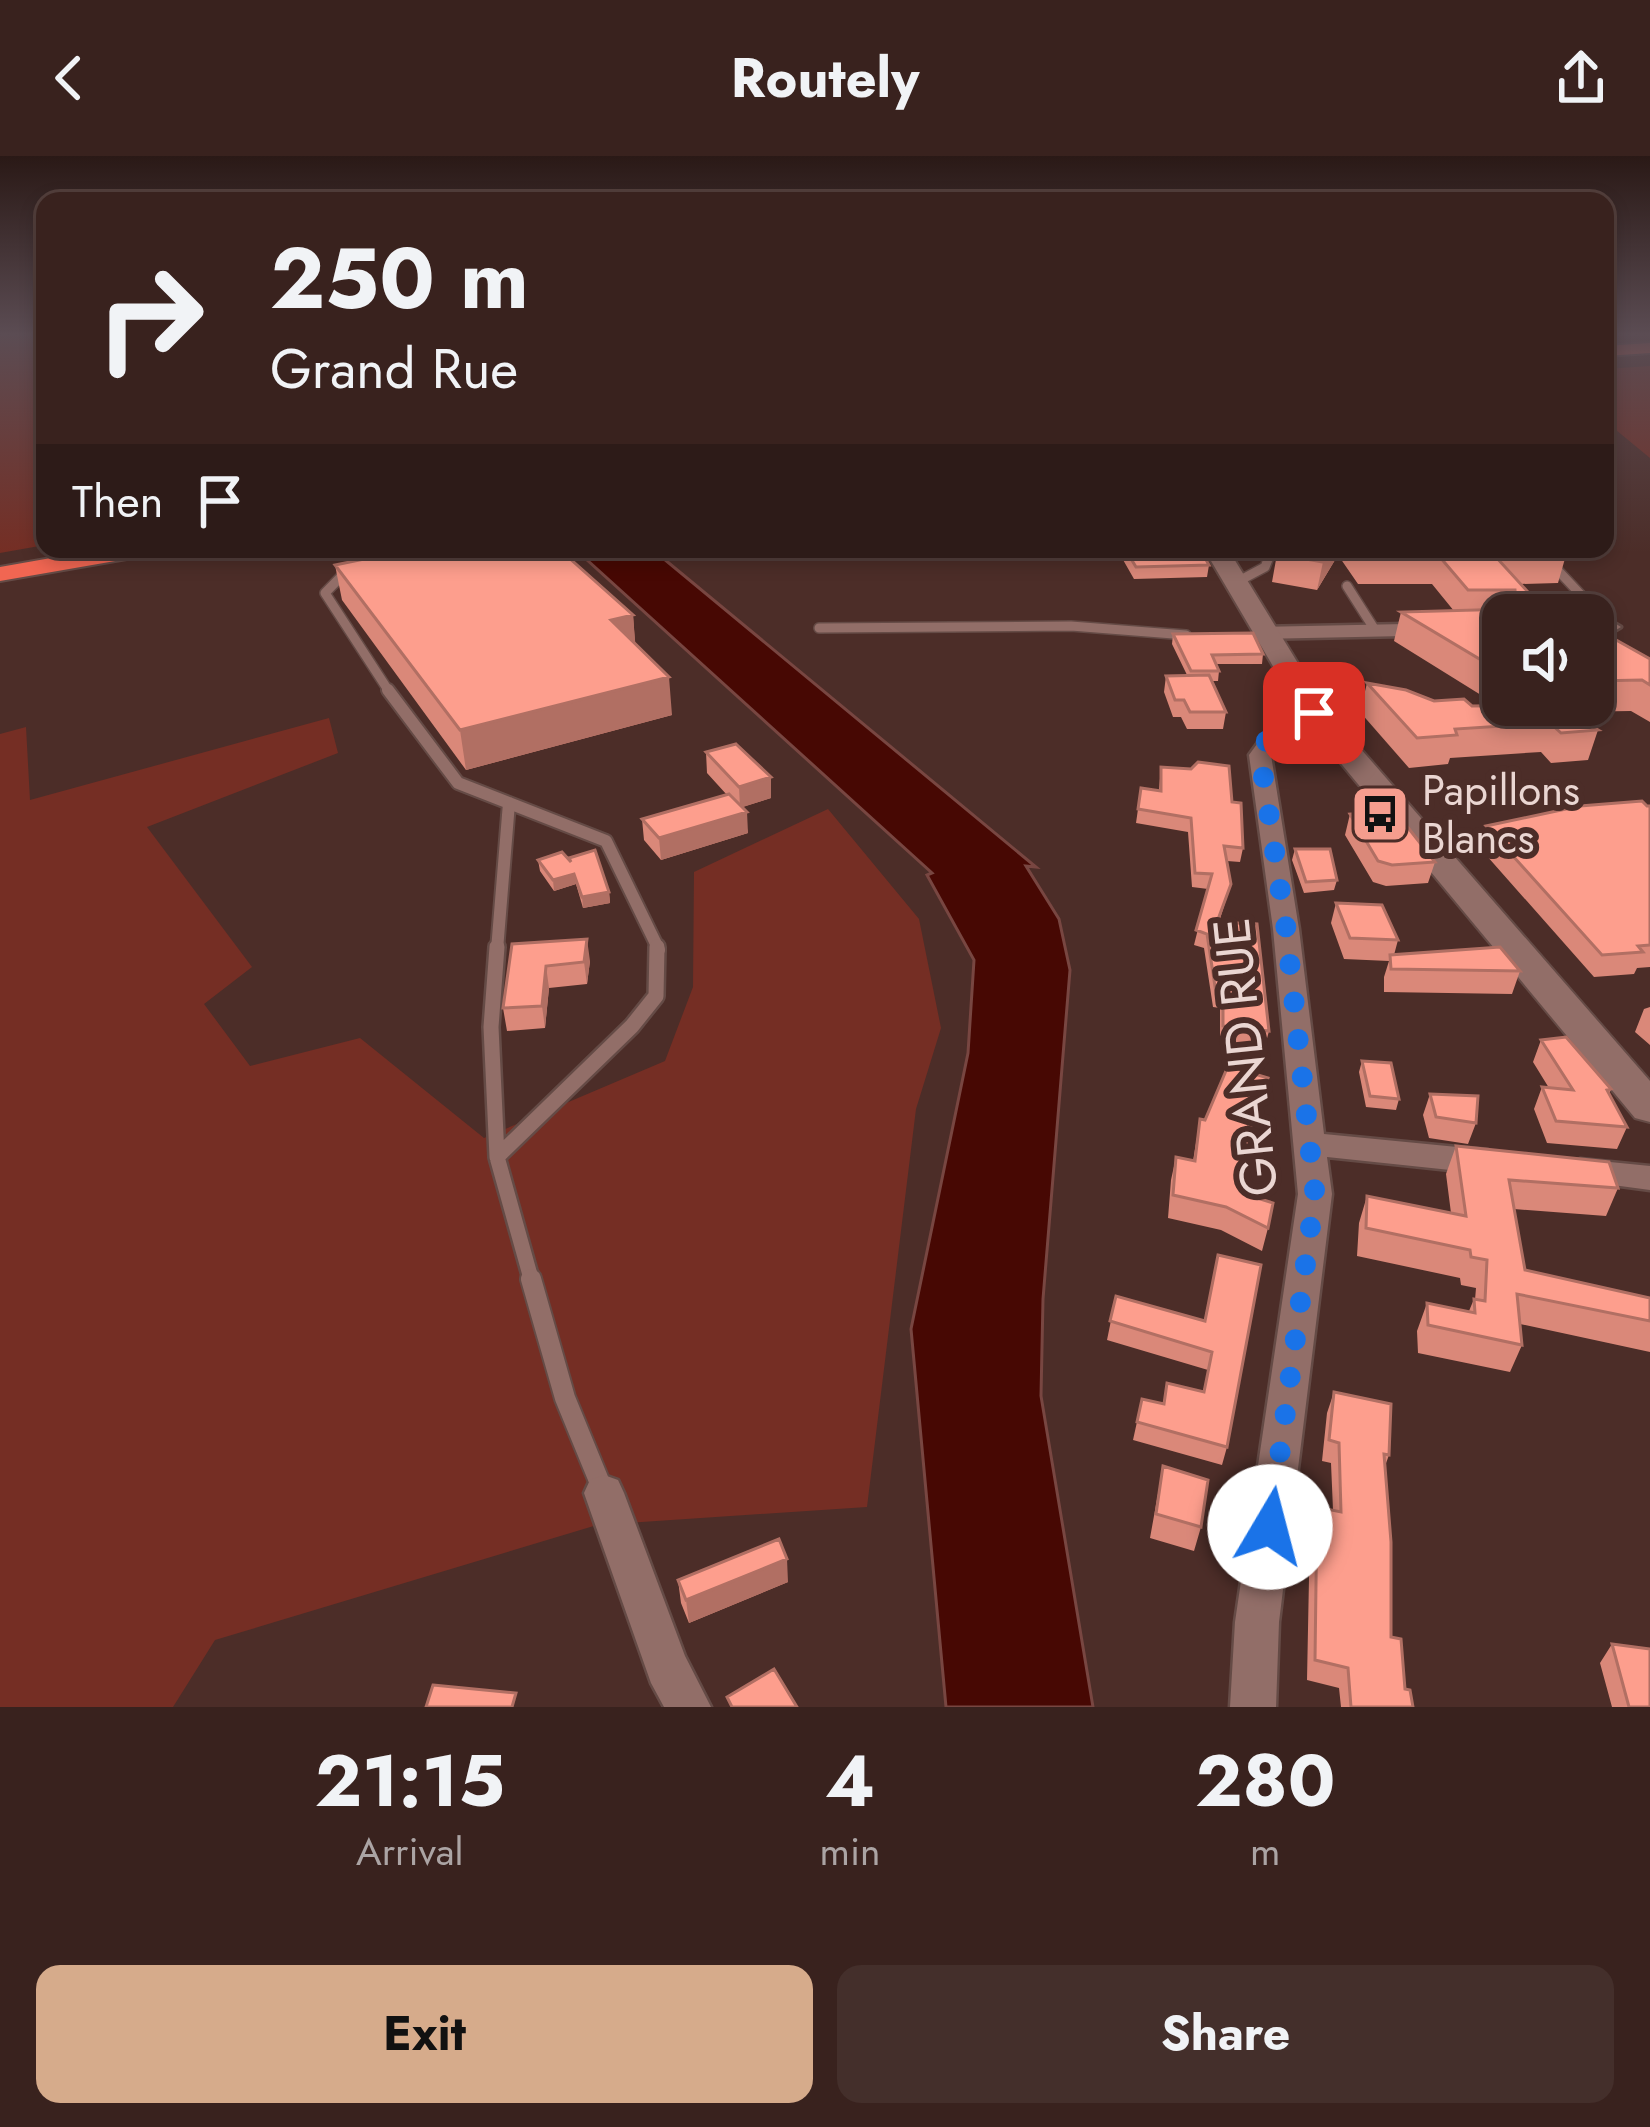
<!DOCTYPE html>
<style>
:root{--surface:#39221e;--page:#442f2b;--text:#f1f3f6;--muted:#aba4a4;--line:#533f3c;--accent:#d6ab8b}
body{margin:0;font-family:Jost,sans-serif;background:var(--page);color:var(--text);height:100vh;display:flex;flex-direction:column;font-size:45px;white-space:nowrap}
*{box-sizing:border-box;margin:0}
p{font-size:39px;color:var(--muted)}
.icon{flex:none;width:66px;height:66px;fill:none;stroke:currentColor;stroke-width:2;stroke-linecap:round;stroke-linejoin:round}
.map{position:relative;height:1551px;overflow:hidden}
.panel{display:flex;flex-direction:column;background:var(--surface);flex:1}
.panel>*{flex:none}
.guide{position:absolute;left:36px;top:36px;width:1578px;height:366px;border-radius:24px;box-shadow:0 6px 18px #0003,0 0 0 3px var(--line);background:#39221e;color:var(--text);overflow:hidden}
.buttons{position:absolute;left:1482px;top:438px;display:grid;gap:24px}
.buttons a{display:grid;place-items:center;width:132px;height:132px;border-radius:24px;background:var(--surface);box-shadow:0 6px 18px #0003,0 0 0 3px var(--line);font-size:60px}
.pin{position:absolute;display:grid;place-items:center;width:102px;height:102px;color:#fff;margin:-51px;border-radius:24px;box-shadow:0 6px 18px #0006}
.me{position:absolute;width:132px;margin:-66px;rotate:8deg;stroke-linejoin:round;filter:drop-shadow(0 0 9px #0008)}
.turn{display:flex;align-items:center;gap:42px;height:252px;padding:0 36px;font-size:54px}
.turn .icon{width:156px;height:156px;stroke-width:2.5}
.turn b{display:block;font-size:84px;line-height:102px}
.then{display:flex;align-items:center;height:114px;padding:0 36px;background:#0003;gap:24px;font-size:45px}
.eta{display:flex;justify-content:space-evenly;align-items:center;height:204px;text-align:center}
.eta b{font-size:72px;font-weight:700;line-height:84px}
.primary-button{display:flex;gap:24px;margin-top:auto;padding:24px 36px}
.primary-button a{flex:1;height:138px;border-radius:24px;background:var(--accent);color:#111;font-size:48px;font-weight:700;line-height:138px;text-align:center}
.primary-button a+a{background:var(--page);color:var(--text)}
header{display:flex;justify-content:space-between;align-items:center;height:156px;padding:0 36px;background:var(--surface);font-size:54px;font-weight:700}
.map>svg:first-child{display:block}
</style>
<header><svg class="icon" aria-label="back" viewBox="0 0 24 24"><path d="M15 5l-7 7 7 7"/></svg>Routely<svg class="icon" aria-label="share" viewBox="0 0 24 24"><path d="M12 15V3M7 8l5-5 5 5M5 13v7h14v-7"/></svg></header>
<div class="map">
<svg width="1650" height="1551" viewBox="0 0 1650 1551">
<rect width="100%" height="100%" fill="#4c2d28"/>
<path fill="#752e24" d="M0,180H45V389L0,397Z
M1650,210V302L1605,265V213Z
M329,562L338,597L147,671L252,811L204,848L250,910L360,882L484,982L665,905L693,831L694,716L828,653L919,763L941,872L916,953L867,1351L597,1369L215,1484L173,1551H0V578L26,571L30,644Z"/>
<path fill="#470803" stroke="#784641" stroke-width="3" d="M575,393H652L1036,711L1026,710L1059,763L1070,814L1043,1143L1041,1240L1093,1551H946L911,1173L968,897L974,804L927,719L932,717Z"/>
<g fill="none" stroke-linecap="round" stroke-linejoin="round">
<defs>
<path id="lane-far3" d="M1538,393L1611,471
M1235,427L1265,411L1269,401L1264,393
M1347,430L1375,474
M325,437L390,537
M325,437L368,393
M819,472L1071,470L1186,479"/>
<path id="lane-far2" d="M388,534L458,627L606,685L659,794
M497,794L509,647"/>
<path id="lane-far1" d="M497,791L491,871L497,1001L532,1126
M497,1001L632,870L656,840L657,791"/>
<path id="lane" d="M531,1123L565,1242L604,1337"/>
<path id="street" d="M1593,465H1611L1621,471L1611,477H1593Z
M1503,466V478L1263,483L1253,477L1263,471Z
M1314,550L1322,552V562L1288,576L1271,599L1299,773L1324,978L1488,994L1499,998L1504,1006L1499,1014L1488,1018L1327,1001L1332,1038L1279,1466L1276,1551H1230L1235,1466L1298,1038L1273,773L1249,599L1273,566Z
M1580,1003L1650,1010V1034L1568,1023L1564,1015L1568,1007Z
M604,1319L618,1324L624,1337L685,1500L711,1551H664L651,1527L584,1337L590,1324Z"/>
<path id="secondary" d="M1204,393H1228L1326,553L1650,925V966L1635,962L1304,563Z"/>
<path id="highway" d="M1650,187V197L1605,200V190Z
M102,393H156L144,400L0,425V411Z"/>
</defs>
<use href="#lane-far3" stroke="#654b46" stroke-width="12"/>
<use href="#lane-far2" stroke="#654b46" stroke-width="16"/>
<use href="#lane-far1" stroke="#654b46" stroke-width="20"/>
<use href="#lane" stroke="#654b46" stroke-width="24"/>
<use href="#street" stroke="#654b46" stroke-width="5"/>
<use href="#secondary" stroke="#654b46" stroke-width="4"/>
<use href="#highway" stroke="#654b46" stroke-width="4"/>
<use href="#lane-far3" stroke="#926e68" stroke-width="9"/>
<use href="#lane-far2" stroke="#926e68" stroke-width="12"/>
<use href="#lane-far1" stroke="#926e68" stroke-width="15"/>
<use href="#lane" stroke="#926e68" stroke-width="20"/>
<use href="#street" fill="#926e68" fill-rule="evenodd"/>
<use href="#secondary" fill="#926e68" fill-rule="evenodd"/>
<use href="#highway" fill="#f16652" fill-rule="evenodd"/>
</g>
<path fill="#da8879" d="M1107,393H1200L1209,409L1207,421L1134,423L1122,402H1111Z
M1273,393H1560L1566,399L1558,427L1520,428L1549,459H1503V549H1593V471L1650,503V566L1631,555L1567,556L1598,574L1588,604L1551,607L1541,596L1450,602L1448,608L1409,612L1360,556L1367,527L1434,545L1472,550L1497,549L1394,485L1401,456L1454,455L1432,428H1358L1338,399L1317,434L1272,426L1277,398Z
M356,394L633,459L635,488L672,559L466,614L342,444L335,409L358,404Z
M1173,478L1263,498L1262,508H1216L1219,515L1218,525H1211L1226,556L1223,573H1187L1181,561H1173L1164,536L1166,520L1187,519L1172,488Z
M706,596L771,642L742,651L748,677L661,704L644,684L642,663L727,639L707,617Z
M1161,611L1232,646L1243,692L1240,706L1227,705L1231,728L1219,766L1269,875L1265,890L1220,885V852L1213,851L1204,792L1194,789L1208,733L1192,731L1188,676L1136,667L1141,632L1159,634Z
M1650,650V811L1637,812L1634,818L1594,821L1479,691L1486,670Z
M1350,658L1435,706L1428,727L1386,730L1373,726L1345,679Z
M1295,693L1337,724L1334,734L1304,737L1292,704Z
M538,704L571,706L609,736L610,747L583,752L576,728L554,735L540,715Z
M1336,747L1398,784L1394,799L1520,815L1512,838L1384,836V821L1389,805L1344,803L1331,767Z
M512,788L590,805L587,828L549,832L545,872L507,875L503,852Z
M1650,851V889L1635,876L1644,853Z
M1541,884L1611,933L1609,938L1627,971L1617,993L1547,987L1534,953L1542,931L1549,932L1533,906Z
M1362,905L1399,943L1396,954L1366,951L1359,916Z
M1228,910L1263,945L1252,972L1248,971L1244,1038L1268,1072L1262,1095L1221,1074L1168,1062L1171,1024L1176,1001L1193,1005L1200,963L1205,964Z
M1430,938L1476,967L1468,988L1429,982L1423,959Z
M1456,990L1618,1032L1606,1060L1514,1053L1525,1114L1650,1142V1196L1520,1168L1522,1189L1510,1216L1418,1197L1417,1175L1427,1147L1469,1155L1474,1143L1475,1144L1476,1132L1461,1129L1460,1122L1357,1100L1359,1067L1367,1040L1451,1057L1446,1018Z
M1218,1099L1227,1291L1222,1309L1133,1284L1142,1243L1163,1248L1167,1227L1203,1236L1208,1214L1107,1184L1116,1140L1204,1165Z
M1334,1236L1389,1299L1385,1310L1391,1481L1405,1533L1413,1551H1341L1339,1532L1307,1524L1310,1371L1317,1351L1333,1354L1331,1307L1322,1305L1327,1257Z
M1163,1310L1201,1371L1194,1395L1150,1382Z
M678,1424L788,1426L689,1467L681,1447Z
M1612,1488L1650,1551H1612L1600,1507Z"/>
<path fill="#b16f63" d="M1331,393H1339L1338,399L1317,434L1323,406Z
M633,459L636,496L611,464Z
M669,521L672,559L466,614L460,574Z
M771,621V642L740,652L739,631Z
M747,656L748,677L661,704L659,682Z
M574,718L576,728L554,735L553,724Z
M609,736L610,747L583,752L582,741Z
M587,783L590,805L587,828L584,806Z
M546,810L549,832L545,872L542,850Z
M1268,922L1263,945L1252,972L1257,950Z
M787,1403L788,1426L689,1467L686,1444Z"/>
<path fill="#fd9e8d" stroke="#b16f63" stroke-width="3" d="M358,393H559L633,459L611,464L669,521L460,574L335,409L360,404L356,394Z
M1125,393H1200L1209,409L1136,411Z
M1281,393H1331L1323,406L1278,398Z
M1359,393H1560L1566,399L1495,400L1549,459H1578H1503V517L1401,456L1512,453L1516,449L1515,434H1468L1439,400H1364Z
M1593,471L1650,503V529L1642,524L1593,525Z
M1253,477L1263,498L1212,499L1219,515H1191L1173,478Z
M1209,519L1226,556H1190L1184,544H1175L1166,520Z
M1367,527L1406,534L1434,545L1464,543L1472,550L1556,549L1598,574L1561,577L1550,567L1455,573L1457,579L1417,582Z
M736,588L771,621L739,631L706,596Z
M1198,606L1229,610L1232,646L1241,647L1243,692L1224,690L1231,728L1217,766L1257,768L1269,875L1223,870V837H1216L1207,778L1196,774L1212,718L1195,717L1191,662L1138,653L1141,632L1161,635V611L1191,613Z
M729,638L747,656L659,682L642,663Z
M1642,645L1647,650H1650V789L1638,790L1643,796L1602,799L1486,670L1580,650Z
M1395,655L1435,706L1392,709L1378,705L1350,658Z
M1295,693H1330L1337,724L1306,726Z
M595,694L609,736L582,741L574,718L553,724L538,704L562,696L571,706L569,702Z
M1336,747L1382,749L1398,784L1350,782Z
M587,783L584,806L546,810L542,850L503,852L512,788Z
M1500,791L1520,815L1391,813L1390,799Z
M1566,881L1611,933L1607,934L1627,971L1556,965L1542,931L1573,934L1541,884Z
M1362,905L1391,907L1399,943L1370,940Z
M1228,910L1268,922L1257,950L1250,947L1244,1038L1273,1047L1268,1072L1226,1051L1173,1039L1176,1001L1195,1005L1200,963L1205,964Z
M1430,938L1478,940L1476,967L1436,961Z
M1456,990L1609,1006L1618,1032L1509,1024L1525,1114L1650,1142V1165L1517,1138L1522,1189L1428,1169L1427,1147L1475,1157L1474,1143L1485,1145L1487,1104L1471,1101L1470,1094L1366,1072L1367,1040L1466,1060Z
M1218,1099L1261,1109L1227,1291L1137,1266L1142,1243L1164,1248L1167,1227L1204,1236L1212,1196L1110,1165L1116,1140L1205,1165Z
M1334,1236L1391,1248L1389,1299L1384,1298L1391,1386V1481L1401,1483L1405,1533L1410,1534L1413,1551H1351L1348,1512L1315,1504L1317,1351L1341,1356L1339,1287L1329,1284Z
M1163,1310L1208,1324L1201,1371L1156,1358Z
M779,1383L787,1403L686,1444L678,1424Z
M1612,1488L1650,1493V1551H1629Z
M774,1513L797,1551H732L727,1541Z
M433,1529L516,1537L512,1551H426Z"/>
<linearGradient id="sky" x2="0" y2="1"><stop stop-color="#2a1916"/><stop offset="0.45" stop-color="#5b4c53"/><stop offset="1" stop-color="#5b4c53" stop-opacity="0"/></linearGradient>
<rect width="1650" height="397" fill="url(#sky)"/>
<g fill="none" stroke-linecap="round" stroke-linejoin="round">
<path stroke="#1a73e8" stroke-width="21" stroke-dasharray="0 37.8" d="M1270,1371L1315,1038L1286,772L1260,598C1267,576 1290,561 1314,557"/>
</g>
<defs>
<symbol id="bus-square" viewBox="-11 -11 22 22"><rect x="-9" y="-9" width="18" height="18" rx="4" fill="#f59d8e" stroke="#4c2d28"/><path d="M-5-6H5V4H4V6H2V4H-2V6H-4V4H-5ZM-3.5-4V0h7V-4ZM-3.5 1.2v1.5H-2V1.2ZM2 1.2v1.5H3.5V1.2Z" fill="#111"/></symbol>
</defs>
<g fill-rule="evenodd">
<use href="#bus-square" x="1347" y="625" width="66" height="66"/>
</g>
<g text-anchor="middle" stroke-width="12" stroke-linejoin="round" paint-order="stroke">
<g font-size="42" fill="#ead6d2" stroke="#4c2d28" text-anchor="start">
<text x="1422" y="649">Papillons<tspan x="1422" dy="48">Blancs</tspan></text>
</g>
<g font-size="51" fill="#ead6d2" stroke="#4c2d28">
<text transform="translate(1245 901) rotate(-96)" y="18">GRAND RUE</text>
</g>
</g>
</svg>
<div class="buttons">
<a><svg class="icon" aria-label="sound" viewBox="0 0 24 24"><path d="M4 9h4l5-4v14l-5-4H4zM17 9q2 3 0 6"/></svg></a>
</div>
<div class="pin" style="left:1314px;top:557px;background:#d93025"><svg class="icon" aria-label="arrive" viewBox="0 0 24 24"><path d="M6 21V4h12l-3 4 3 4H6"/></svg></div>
<svg class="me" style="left:1270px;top:1371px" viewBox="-20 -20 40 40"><circle r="19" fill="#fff"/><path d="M0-13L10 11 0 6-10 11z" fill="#1a73e8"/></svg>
<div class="guide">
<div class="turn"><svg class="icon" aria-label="right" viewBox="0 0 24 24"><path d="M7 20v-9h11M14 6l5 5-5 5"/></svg><div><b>250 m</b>Grand Rue</div></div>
<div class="then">Then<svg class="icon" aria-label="arrive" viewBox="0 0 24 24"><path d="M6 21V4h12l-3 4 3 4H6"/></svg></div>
</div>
</div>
<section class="panel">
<div class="eta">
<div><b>21:15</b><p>Arrival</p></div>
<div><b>4</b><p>min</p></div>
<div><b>280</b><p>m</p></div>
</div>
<div class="primary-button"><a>Exit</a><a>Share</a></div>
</section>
